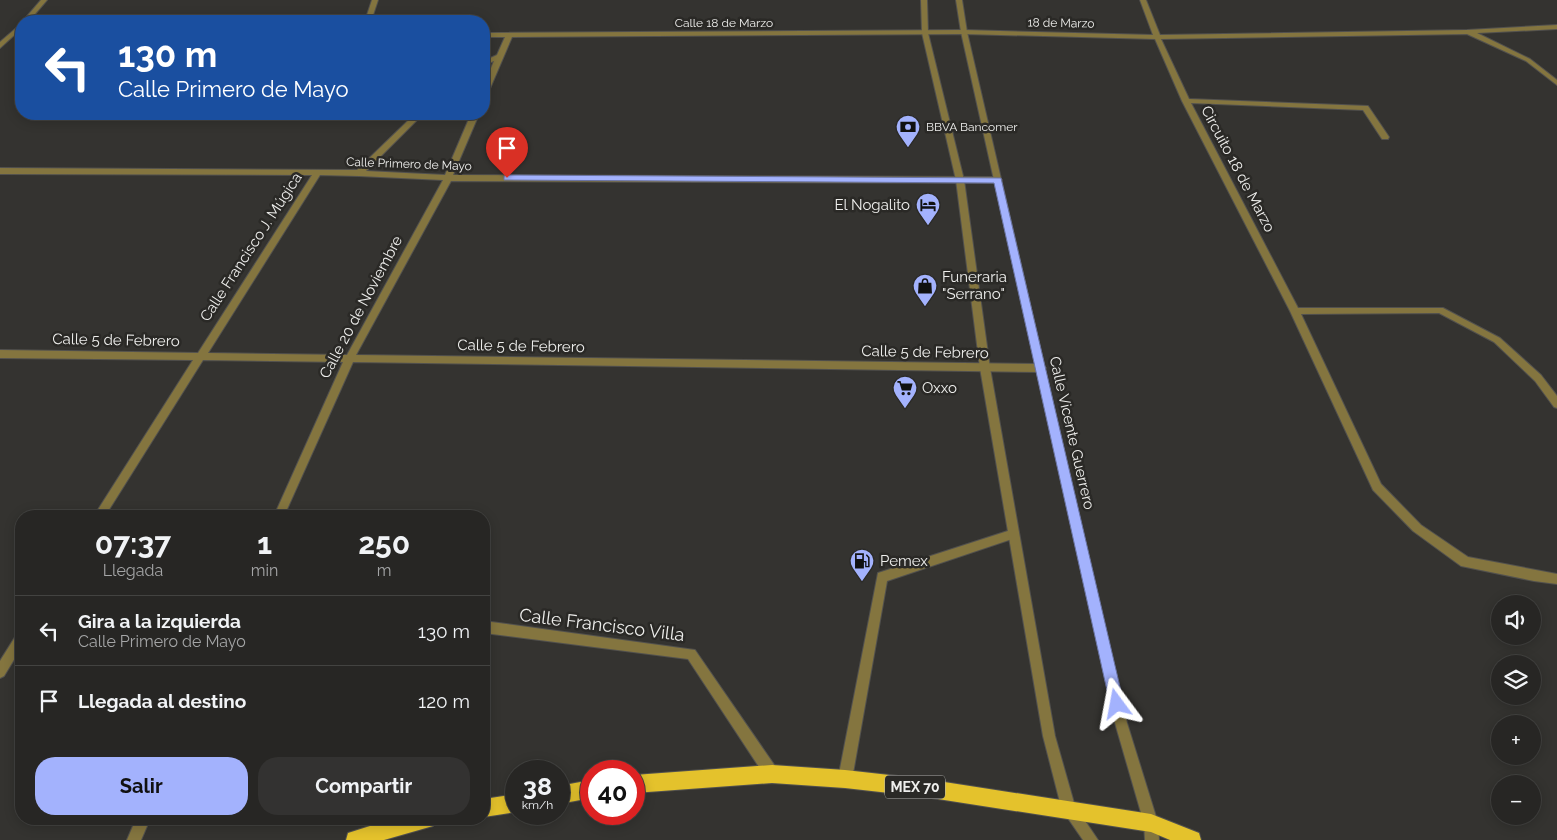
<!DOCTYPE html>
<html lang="es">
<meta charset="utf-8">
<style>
:root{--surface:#272624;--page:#333231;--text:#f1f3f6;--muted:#a4a5a6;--line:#434341;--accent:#a3b2fd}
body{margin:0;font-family:Raleway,sans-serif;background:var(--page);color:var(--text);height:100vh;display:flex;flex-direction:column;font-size:19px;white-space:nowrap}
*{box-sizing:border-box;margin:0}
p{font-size:16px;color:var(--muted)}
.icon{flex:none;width:28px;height:28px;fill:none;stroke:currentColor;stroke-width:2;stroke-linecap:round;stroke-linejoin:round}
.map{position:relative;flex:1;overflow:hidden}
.drawer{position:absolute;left:15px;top:510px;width:475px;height:315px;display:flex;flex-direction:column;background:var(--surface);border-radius:20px;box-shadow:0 2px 12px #0003,0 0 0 1px var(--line)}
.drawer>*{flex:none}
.guide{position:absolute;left:15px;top:15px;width:475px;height:105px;border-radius:20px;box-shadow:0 2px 12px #0003,0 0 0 1px var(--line);background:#1a4fa0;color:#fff;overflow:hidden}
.fabs{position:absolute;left:1491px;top:595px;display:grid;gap:10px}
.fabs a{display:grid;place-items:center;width:50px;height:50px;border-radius:50%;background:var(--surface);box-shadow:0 2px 12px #0003,0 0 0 1px var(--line);font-size:25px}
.speed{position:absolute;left:505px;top:760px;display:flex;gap:10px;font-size:25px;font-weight:700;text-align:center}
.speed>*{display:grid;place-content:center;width:65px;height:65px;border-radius:50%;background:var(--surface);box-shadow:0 2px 12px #0003,0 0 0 1px var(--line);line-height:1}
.speed small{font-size:12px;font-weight:400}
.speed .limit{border:8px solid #d22;background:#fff;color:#111}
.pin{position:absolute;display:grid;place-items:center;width:42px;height:42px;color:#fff;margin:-51px -21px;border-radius:50% 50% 50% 0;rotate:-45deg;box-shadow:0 0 5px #0007}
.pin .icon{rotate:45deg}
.me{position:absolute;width:55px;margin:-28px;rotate:347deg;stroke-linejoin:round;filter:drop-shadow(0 0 4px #0008)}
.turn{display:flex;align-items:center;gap:18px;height:105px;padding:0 20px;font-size:22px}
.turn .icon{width:65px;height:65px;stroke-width:2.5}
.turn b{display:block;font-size:35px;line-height:42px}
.eta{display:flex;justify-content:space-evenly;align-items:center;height:85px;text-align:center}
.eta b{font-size:30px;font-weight:700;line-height:35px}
.primary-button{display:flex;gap:10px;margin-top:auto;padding:10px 20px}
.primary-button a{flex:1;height:58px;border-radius:20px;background:var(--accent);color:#111;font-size:20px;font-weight:700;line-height:58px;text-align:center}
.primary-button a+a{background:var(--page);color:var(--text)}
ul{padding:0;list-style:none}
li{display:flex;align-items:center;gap:15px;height:70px;padding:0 20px;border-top:1px solid var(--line)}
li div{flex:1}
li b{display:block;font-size:19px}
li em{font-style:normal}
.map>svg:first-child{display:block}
</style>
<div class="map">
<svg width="1557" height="840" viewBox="0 0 1557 840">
<rect width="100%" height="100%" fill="#343330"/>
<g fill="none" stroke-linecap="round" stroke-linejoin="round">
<defs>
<path id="service" d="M372,0H378L371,21H365Z
M1014,529L1018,531L1019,534L1018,537L887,581L852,779L850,784L845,786L840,784L838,779L878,573Z"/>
<path id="minor" d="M41,0H47L29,21H23Z
M1140,0H1146L1160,35L1467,30L1557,25V29L1477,33L1530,59L1557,80V85L1526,61L1467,34L1161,39L1189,99L1368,106L1389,137L1388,139H1382L1363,110L1191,103L1298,308H1443L1500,338L1541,375L1557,396V408L1554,407L1535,381L1494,342L1439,313L1301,314L1381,484L1421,525L1468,557L1557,574V584L1534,581L1461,566L1413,531L1373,490L1290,311L1182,101L1155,39L964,34L512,37L488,93L484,95V85L494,61L484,65V61L497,55L505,37H484V33L964,30L1153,35Z
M21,24V29L0,48V42Z
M415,114H423L366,171L445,175L471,114H479L453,175L998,177L1002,180L998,183L451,181L356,355L1041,364L1046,368L1041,372L353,362L284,516H274L343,362L203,360L105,516H94L193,360L0,358V350L198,353L312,175L0,174V168L357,170ZM320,175L359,176L443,180L347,355L208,353Z
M484,621L695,650L777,769L779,774L777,779L772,781L767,779L688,659L484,633Z
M21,632V648L4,676L0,678V661L17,634Z
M1070,804L1075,806L1098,840H1083L1063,811L1065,806Z
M1151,816L1156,818L1158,823L1159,840H1145L1144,823L1146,818Z
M136,819H150L141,840H127Z"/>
<path id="tertiary" d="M921,0H927L928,33L964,180L990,368L1055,736L1076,810L1074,815L1069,817L1064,815L1062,810L1043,736L980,368L956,180L922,33Z
M956,0H962L967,32L1127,723L1158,823L1156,828L1151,830L1146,828L1144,823L1115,723L961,32Z"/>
<path id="trunk" d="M772,765L845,770L925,779L1151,814L1199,833L1201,840H1170L1151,832L925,797L845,788L772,783L634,793V775Z
M591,780V798L559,804V786Z
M516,794V812L484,817V799Z
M392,819H435L433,826L384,840H346L348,833Z"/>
</defs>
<use href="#service" stroke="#52514e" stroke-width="2"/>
<use href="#minor" stroke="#52514e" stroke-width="2"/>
<use href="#tertiary" stroke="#52514e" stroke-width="2"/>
<use href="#trunk" stroke="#52514e" stroke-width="2"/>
<use href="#service" fill="#84753f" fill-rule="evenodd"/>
<use href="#minor" fill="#84753f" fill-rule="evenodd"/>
<use href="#tertiary" fill="#84753f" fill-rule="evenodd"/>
<use href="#trunk" fill="#e4c22c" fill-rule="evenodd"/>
</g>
<path fill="#a3b2fd" stroke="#6a74a4" d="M507,175L1001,178L1124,704L1122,710L1117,712L1112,710L1110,704L994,183L504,180V176Z"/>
<defs>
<symbol id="bank-pin" viewBox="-11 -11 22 30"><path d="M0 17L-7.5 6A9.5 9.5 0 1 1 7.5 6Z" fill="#a3b2fd" stroke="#2a2926"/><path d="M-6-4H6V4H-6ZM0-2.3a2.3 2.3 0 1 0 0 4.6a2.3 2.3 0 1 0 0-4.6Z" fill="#111"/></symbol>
<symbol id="hotel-pin" viewBox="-11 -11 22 30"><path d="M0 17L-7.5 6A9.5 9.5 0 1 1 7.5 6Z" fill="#a3b2fd" stroke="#2a2926"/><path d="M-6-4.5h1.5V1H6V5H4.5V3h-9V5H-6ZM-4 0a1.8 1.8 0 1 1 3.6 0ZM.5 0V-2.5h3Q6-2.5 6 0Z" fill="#111"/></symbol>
<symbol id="shop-pin" viewBox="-11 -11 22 30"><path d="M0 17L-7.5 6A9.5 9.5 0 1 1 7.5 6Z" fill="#a3b2fd" stroke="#2a2926"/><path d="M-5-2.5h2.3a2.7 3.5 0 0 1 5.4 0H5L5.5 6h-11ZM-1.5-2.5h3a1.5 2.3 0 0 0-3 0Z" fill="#111"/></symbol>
<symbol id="supermarket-pin" viewBox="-11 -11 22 30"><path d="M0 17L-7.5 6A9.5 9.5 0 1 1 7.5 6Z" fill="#a3b2fd" stroke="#2a2926"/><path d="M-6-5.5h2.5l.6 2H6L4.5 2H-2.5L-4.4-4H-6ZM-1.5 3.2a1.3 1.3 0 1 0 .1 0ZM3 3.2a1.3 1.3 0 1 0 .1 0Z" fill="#111"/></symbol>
<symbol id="fuel-pin" viewBox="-11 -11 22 30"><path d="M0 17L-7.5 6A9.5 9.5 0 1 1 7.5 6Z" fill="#a3b2fd" stroke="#2a2926"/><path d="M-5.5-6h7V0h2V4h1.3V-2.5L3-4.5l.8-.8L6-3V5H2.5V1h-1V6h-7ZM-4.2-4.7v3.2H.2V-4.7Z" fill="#111"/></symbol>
</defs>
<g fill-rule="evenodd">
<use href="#bank-pin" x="894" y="113" width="28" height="38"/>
<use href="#hotel-pin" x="914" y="191" width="28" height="38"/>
<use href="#shop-pin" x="911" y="272" width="28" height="38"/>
<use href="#supermarket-pin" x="891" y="374" width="28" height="38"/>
<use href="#fuel-pin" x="848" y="547" width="28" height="38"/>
</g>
<g text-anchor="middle" stroke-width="5" stroke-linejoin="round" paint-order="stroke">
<g font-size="12" fill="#eeeeec" stroke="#2a2926">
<text x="724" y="27">Calle 18 de Marzo</text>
<text transform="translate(1061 23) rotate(1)" y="4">18 de Marzo</text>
<text transform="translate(409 164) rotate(2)" y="4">Calle Primero de Mayo</text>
</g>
<g font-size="12" fill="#eeeeec" stroke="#2a2926" text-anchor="start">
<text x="926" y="131">BBVA Bancomer</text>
</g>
<rect fill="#2a2926" stroke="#b3b3b1" stroke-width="1" x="885" y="775.5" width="60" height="23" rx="4"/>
<g font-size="14" font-weight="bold" fill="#eeeeec">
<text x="915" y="792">MEX 70</text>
</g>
<g font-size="15" fill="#eeeeec" stroke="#2a2926">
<text transform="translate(1238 169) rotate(62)" y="5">Circuito 18 de Marzo</text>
<text transform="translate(251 247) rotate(-57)" y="5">Calle Francisco J. Múgica</text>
<text transform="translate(361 307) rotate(-62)" y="5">Calle 20 de Noviembre</text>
<text transform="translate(116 340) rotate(1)" y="5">Calle 5 de Febrero</text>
<text transform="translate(521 346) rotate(1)" y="5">Calle 5 de Febrero</text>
<text transform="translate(925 352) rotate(1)" y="5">Calle 5 de Febrero</text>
<text transform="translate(1072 433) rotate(77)" y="5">Calle Vicente Guerrero</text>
</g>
<g font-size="15" fill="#eeeeec" stroke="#2a2926" text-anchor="start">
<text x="910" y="210" text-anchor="end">El Nogalito</text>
<text x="942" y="282">Funeraria<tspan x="942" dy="17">"Serrano"</tspan></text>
<text x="922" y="393">Oxxo</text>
<text x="880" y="566">Pemex</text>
</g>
<g font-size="18" fill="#eeeeec" stroke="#2a2926">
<text transform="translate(602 625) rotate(7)" y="6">Calle Francisco Villa</text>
</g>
</g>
</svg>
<div class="fabs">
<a><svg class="icon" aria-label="sound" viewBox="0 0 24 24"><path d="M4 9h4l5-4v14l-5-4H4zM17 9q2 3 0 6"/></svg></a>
<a><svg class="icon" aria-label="layers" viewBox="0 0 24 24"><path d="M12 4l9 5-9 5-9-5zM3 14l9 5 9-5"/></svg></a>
<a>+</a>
<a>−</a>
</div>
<div class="speed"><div>38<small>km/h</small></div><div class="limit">40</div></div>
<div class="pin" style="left:507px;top:178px;background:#d93025"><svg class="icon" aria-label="arrive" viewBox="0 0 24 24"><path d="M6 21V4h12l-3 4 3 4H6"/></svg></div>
<svg class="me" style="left:1117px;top:704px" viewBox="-20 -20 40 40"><path d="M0-17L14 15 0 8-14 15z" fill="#a3b2fd" stroke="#fff" stroke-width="4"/></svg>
<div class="guide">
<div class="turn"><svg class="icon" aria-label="left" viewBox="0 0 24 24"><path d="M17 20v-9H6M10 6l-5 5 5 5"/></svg><div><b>130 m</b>Calle Primero de Mayo</div></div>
</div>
<section class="drawer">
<div class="eta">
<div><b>07:37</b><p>Llegada</p></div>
<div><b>1</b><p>min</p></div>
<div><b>250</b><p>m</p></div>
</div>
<ul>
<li><svg class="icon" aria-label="left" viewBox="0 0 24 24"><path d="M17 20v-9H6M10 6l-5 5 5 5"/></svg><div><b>Gira a la izquierda</b><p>Calle Primero de Mayo</p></div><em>130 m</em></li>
<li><svg class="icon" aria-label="arrive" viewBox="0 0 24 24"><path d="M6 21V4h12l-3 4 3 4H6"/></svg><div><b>Llegada al destino</b></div><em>120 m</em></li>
</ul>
<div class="primary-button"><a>Salir</a><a>Compartir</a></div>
</section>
</div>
